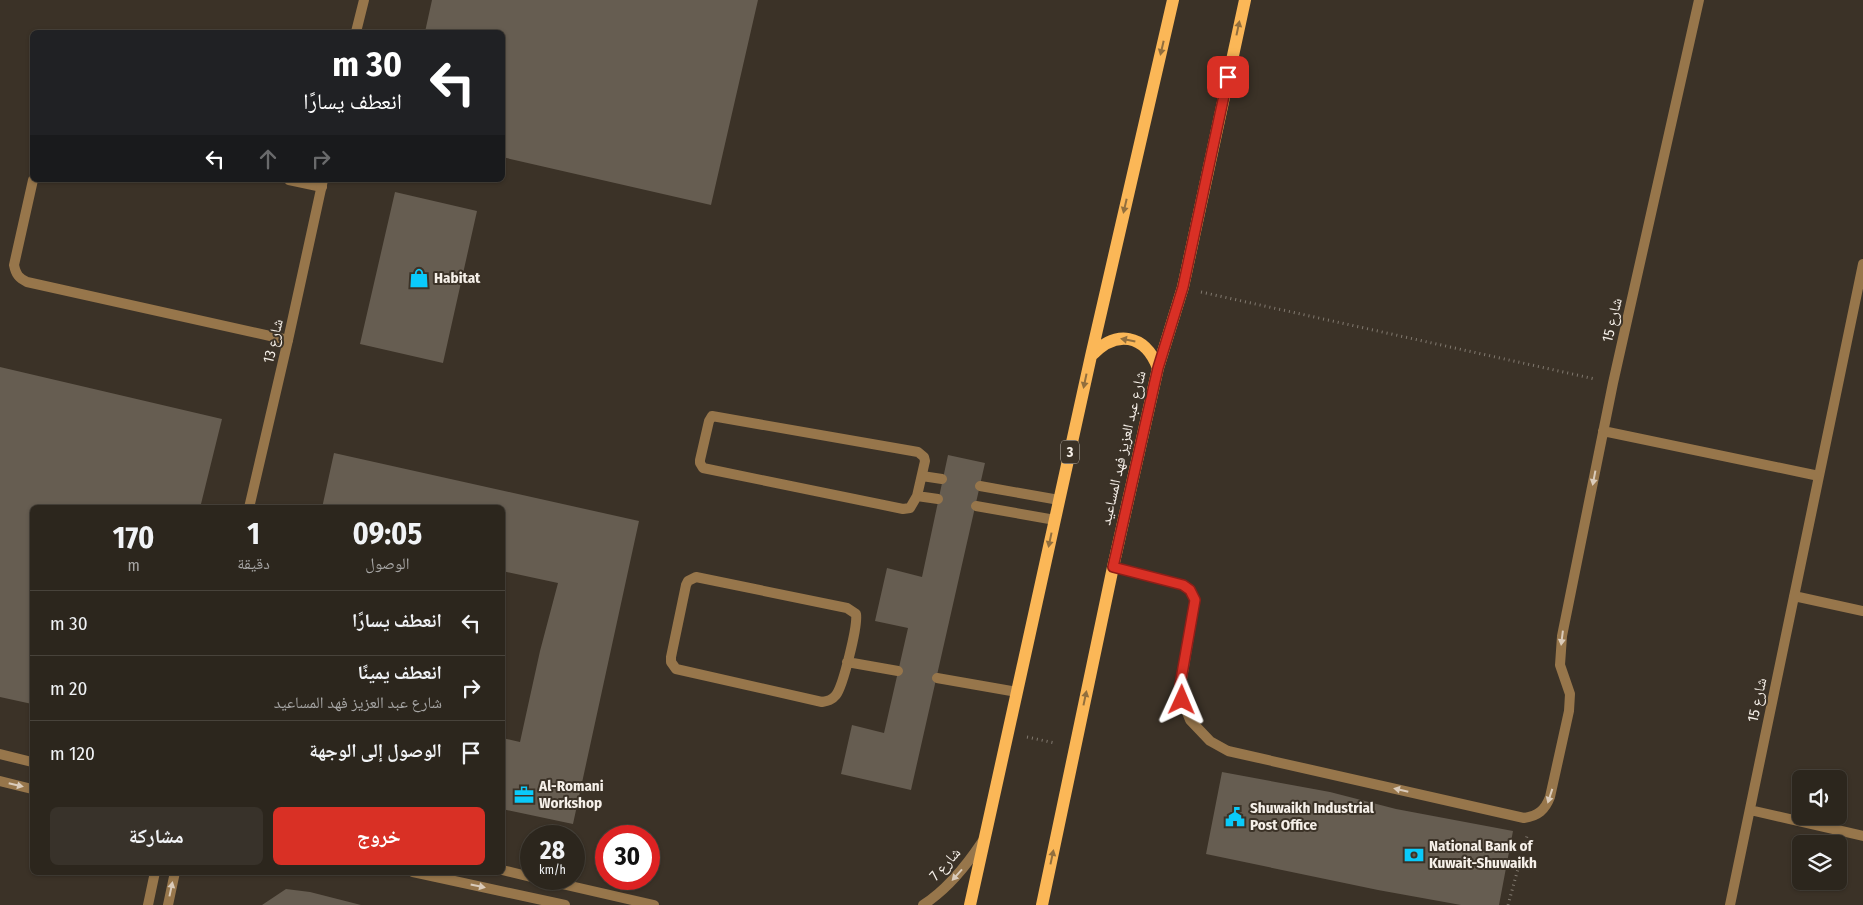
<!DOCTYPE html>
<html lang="ar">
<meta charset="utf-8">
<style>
:root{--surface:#2c261d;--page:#38322a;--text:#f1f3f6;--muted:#a6a5a4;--line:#48433b;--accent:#d93025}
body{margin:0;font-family:"Fira Sans Condensed","Noto Naskh Arabic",sans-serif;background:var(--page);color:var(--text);direction:rtl;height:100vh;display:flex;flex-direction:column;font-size:19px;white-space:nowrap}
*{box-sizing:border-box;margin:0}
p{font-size:16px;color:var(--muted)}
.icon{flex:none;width:28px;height:28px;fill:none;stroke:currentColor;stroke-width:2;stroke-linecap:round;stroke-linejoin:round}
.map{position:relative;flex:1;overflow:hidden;direction:ltr}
.drawer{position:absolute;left:30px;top:505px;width:475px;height:370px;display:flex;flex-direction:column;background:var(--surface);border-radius:8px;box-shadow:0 1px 4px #0004,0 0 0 1px var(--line);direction:rtl}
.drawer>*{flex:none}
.top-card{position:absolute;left:30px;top:30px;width:475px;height:152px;border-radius:8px;box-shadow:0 1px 4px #0004,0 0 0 1px var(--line);direction:rtl;background:#202124;color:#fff;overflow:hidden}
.fabs{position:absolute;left:1792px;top:770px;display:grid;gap:10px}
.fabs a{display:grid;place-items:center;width:55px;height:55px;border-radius:8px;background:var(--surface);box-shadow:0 1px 4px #0004,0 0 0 1px var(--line);font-size:25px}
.speed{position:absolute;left:520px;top:825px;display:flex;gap:10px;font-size:25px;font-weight:700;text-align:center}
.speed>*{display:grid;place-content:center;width:65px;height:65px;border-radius:50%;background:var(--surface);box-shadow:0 1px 4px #0004,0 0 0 1px var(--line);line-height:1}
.speed small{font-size:12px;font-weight:400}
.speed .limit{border:8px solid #d22;background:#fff;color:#111}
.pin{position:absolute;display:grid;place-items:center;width:42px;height:42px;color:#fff;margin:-21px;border-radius:10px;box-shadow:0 2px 8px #0006}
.me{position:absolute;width:55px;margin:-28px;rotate:1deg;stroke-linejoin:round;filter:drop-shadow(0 0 4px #0008)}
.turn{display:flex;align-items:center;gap:18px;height:105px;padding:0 20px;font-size:22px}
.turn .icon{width:65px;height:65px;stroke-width:2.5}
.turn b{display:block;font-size:35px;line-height:42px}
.lanes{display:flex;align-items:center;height:48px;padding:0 20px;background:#0003;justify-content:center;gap:25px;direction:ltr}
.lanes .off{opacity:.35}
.eta{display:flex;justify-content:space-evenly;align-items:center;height:85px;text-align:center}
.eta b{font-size:30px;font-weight:700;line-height:35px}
.action{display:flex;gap:10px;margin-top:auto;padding:10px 20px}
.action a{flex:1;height:58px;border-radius:8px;background:var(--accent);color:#fff;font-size:20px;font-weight:700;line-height:58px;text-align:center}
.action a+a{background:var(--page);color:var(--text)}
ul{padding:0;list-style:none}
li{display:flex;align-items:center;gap:15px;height:65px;padding:0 20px;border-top:1px solid var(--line)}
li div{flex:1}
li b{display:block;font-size:19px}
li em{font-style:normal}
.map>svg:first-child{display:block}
</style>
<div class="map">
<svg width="1863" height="905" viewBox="0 0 1863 905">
<rect width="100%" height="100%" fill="#3b3227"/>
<path fill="#665d51" d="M432,0H758L711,205L502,157V32H425Z
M395,192L477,211L443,363L360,344Z
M0,367L222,419L200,508H32V704L0,697Z
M334,453L639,521L573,824L502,809V738L520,742L540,651L558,583L502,571V508H322Z
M948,455L985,463L911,790L841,774L852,725L884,733L908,628L875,621L887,568L922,577Z
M1222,772L1330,792L1396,809L1513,831L1499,905H1461L1378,890L1206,854Z
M286,889L310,892L361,905H262Z"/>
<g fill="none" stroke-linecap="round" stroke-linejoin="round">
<path stroke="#827a70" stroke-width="3" stroke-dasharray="1 4" stroke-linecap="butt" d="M1201,292L1595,379
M1027,737L1055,743
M1508,905L1527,836"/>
<path stroke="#97764b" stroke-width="10" d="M33,180L14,265C16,275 19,278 27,282L288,340
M289,180L322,187
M712,416L918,452L924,457L925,461L917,496L910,508L903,509L703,468L700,463V460L709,421Z
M922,476L942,479
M980,486L1059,500
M917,496L938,499
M976,506L1055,520
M696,577L847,608L856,614C858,626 843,686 836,695C832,700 828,701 822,702L676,669L671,662V657L686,585L688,581Z
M847,662L898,671
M937,678L1017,692"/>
<path stroke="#97764b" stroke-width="10" d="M356,32L364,0
M1603,431L1819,476
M249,508L288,340L323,180
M1113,567L1183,585L1190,590L1195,600L1181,685L1182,700L1190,720L1210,741L1228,751L1524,818C1538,816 1545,810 1550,797L1569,711L1570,694L1560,665L1562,636L1613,383L1699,0
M1794,596L1863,611
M1750,810L1863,836
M148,905L155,872
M168,905L175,872
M1730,905L1863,264"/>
<path stroke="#97764b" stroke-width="10" d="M0,754L32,762
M0,781L32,789
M502,870L531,877
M413,872L565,905
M540,879L654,905
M923,905C948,889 966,866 982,842"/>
<path stroke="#fbb757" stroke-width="12" d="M1091,356C1116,329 1145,334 1158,368
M970,905L1091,356L1173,0
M1042,905L1113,567L1158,368L1183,287L1245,0"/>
</g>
<defs><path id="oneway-solid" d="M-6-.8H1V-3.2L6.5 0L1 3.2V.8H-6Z" transform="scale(1.25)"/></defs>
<g fill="#916e3d">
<use href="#oneway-solid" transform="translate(1238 28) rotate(-78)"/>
<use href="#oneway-solid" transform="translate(1162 48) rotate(103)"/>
<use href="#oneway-solid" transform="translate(1125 206) rotate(103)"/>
<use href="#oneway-solid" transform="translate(1128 340) rotate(-169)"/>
<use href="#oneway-solid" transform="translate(1085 381) rotate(102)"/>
<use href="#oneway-solid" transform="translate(1050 540) rotate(102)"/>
<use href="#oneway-solid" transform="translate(1085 698) rotate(-78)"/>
<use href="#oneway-solid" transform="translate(1052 857) rotate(-78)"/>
</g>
<g fill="#dacbba">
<use href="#oneway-solid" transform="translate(1594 478) rotate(101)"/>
<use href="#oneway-solid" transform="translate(1562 638) rotate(97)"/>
<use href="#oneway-solid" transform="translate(16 785) rotate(13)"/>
<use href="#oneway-solid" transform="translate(1401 790) rotate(-167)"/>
<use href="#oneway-solid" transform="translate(1550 796) rotate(108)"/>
<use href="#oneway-solid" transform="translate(957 875) rotate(132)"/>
<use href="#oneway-solid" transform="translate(478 886) rotate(12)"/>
<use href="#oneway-solid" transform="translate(171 889) rotate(-78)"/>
</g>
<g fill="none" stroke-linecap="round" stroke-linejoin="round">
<defs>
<path id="route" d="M1182,700L1180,685L1195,600L1190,590L1183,585L1113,567L1158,368L1183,287L1228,77"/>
</defs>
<use href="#route" stroke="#8d1f18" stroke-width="12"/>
<use href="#route" stroke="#d93025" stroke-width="9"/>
</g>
<defs>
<symbol id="shop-bare" viewBox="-9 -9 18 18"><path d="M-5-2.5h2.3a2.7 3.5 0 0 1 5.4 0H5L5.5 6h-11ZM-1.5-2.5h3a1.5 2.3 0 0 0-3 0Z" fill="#0acafa" stroke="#3b3227" stroke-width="2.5" paint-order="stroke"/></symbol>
<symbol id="office-bare" viewBox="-9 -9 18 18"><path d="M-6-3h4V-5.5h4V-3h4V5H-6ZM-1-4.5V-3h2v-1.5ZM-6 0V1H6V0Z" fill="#0acafa" stroke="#3b3227" stroke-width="2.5" paint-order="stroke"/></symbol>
<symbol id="civic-bare" viewBox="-9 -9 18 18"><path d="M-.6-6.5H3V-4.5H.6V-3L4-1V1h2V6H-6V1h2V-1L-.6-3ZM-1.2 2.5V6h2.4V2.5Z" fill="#0acafa" stroke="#3b3227" stroke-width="2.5" paint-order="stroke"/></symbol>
<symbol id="bank-bare" viewBox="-9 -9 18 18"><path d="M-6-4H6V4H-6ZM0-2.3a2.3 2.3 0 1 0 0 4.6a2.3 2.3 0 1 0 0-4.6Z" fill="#0acafa" stroke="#3b3227" stroke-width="2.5" paint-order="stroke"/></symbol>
</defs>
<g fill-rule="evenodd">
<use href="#shop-bare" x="405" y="264" width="28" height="28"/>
<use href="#office-bare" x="510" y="781" width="28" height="28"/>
<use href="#civic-bare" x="1221" y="803" width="28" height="28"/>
<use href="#bank-bare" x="1400" y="841" width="28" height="28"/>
</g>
<g text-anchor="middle" stroke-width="4" stroke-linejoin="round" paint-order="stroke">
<rect fill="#3b3227" stroke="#beb7af" stroke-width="1" x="1061" y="440.5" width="18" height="23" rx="4"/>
<g font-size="14" font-weight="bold" fill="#f6f0e9">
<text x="1070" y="457">3</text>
</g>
<g font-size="15" font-weight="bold" fill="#f6f0e9" stroke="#3b3227" text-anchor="start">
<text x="434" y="283">Habitat</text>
<text x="539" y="791">Al-Romani<tspan x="539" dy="17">Workshop</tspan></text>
<text x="1250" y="813">Shuwaikh Industrial<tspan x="1250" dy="17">Post Office</tspan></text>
<text x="1429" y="851">National Bank of<tspan x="1429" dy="17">Kuwait-Shuwaikh</tspan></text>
</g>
<g font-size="15" fill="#f6f0e9" stroke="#3b3227">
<text transform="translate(1612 320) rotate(-77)" y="5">شارع 15</text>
<text transform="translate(273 341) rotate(-77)" y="5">شارع 13</text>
<text transform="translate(1123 448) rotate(-77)" y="5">شارع عبد العزيز فهد المساعيد</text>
<text transform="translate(1757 700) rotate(-78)" y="5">شارع 15</text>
<text transform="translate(945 864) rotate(-48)" y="5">شارع 7</text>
</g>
</g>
</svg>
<div class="fabs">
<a><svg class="icon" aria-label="sound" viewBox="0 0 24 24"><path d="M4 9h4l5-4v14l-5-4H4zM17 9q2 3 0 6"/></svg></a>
<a><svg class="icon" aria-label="layers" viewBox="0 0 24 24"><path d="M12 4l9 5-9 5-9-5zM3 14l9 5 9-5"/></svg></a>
</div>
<div class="speed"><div>28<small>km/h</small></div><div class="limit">30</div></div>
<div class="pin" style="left:1228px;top:77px;background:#d93025"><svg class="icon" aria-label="arrive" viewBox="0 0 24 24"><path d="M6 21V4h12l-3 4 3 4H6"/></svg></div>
<svg class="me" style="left:1182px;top:700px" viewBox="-20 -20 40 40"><path d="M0-17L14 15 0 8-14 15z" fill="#d93025" stroke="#fff" stroke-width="4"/></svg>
<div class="top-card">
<div class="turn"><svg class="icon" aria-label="left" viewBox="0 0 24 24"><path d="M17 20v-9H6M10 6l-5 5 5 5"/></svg><div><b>30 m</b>انعطف يسارًا</div></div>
<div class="lanes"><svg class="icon" aria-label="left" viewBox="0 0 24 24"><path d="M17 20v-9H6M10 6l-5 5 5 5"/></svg><svg class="icon off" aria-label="ahead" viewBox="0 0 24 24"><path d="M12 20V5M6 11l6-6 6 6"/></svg><svg class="icon off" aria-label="right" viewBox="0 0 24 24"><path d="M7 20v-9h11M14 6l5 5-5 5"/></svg></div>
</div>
<section class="drawer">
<div class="eta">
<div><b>09:05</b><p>الوصول</p></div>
<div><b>1</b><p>دقيقة</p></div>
<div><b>170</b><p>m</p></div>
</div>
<ul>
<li><svg class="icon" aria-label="left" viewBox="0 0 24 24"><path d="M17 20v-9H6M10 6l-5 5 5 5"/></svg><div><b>انعطف يسارًا</b></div><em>30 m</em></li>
<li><svg class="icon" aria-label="right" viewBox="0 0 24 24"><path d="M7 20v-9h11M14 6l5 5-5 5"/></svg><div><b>انعطف يمينًا</b><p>شارع عبد العزيز فهد المساعيد</p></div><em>20 m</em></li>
<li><svg class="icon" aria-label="arrive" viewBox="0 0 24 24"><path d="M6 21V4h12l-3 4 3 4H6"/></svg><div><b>الوصول إلى الوجهة</b></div><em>120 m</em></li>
</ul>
<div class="action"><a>خروج</a><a>مشاركة</a></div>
</section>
</div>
